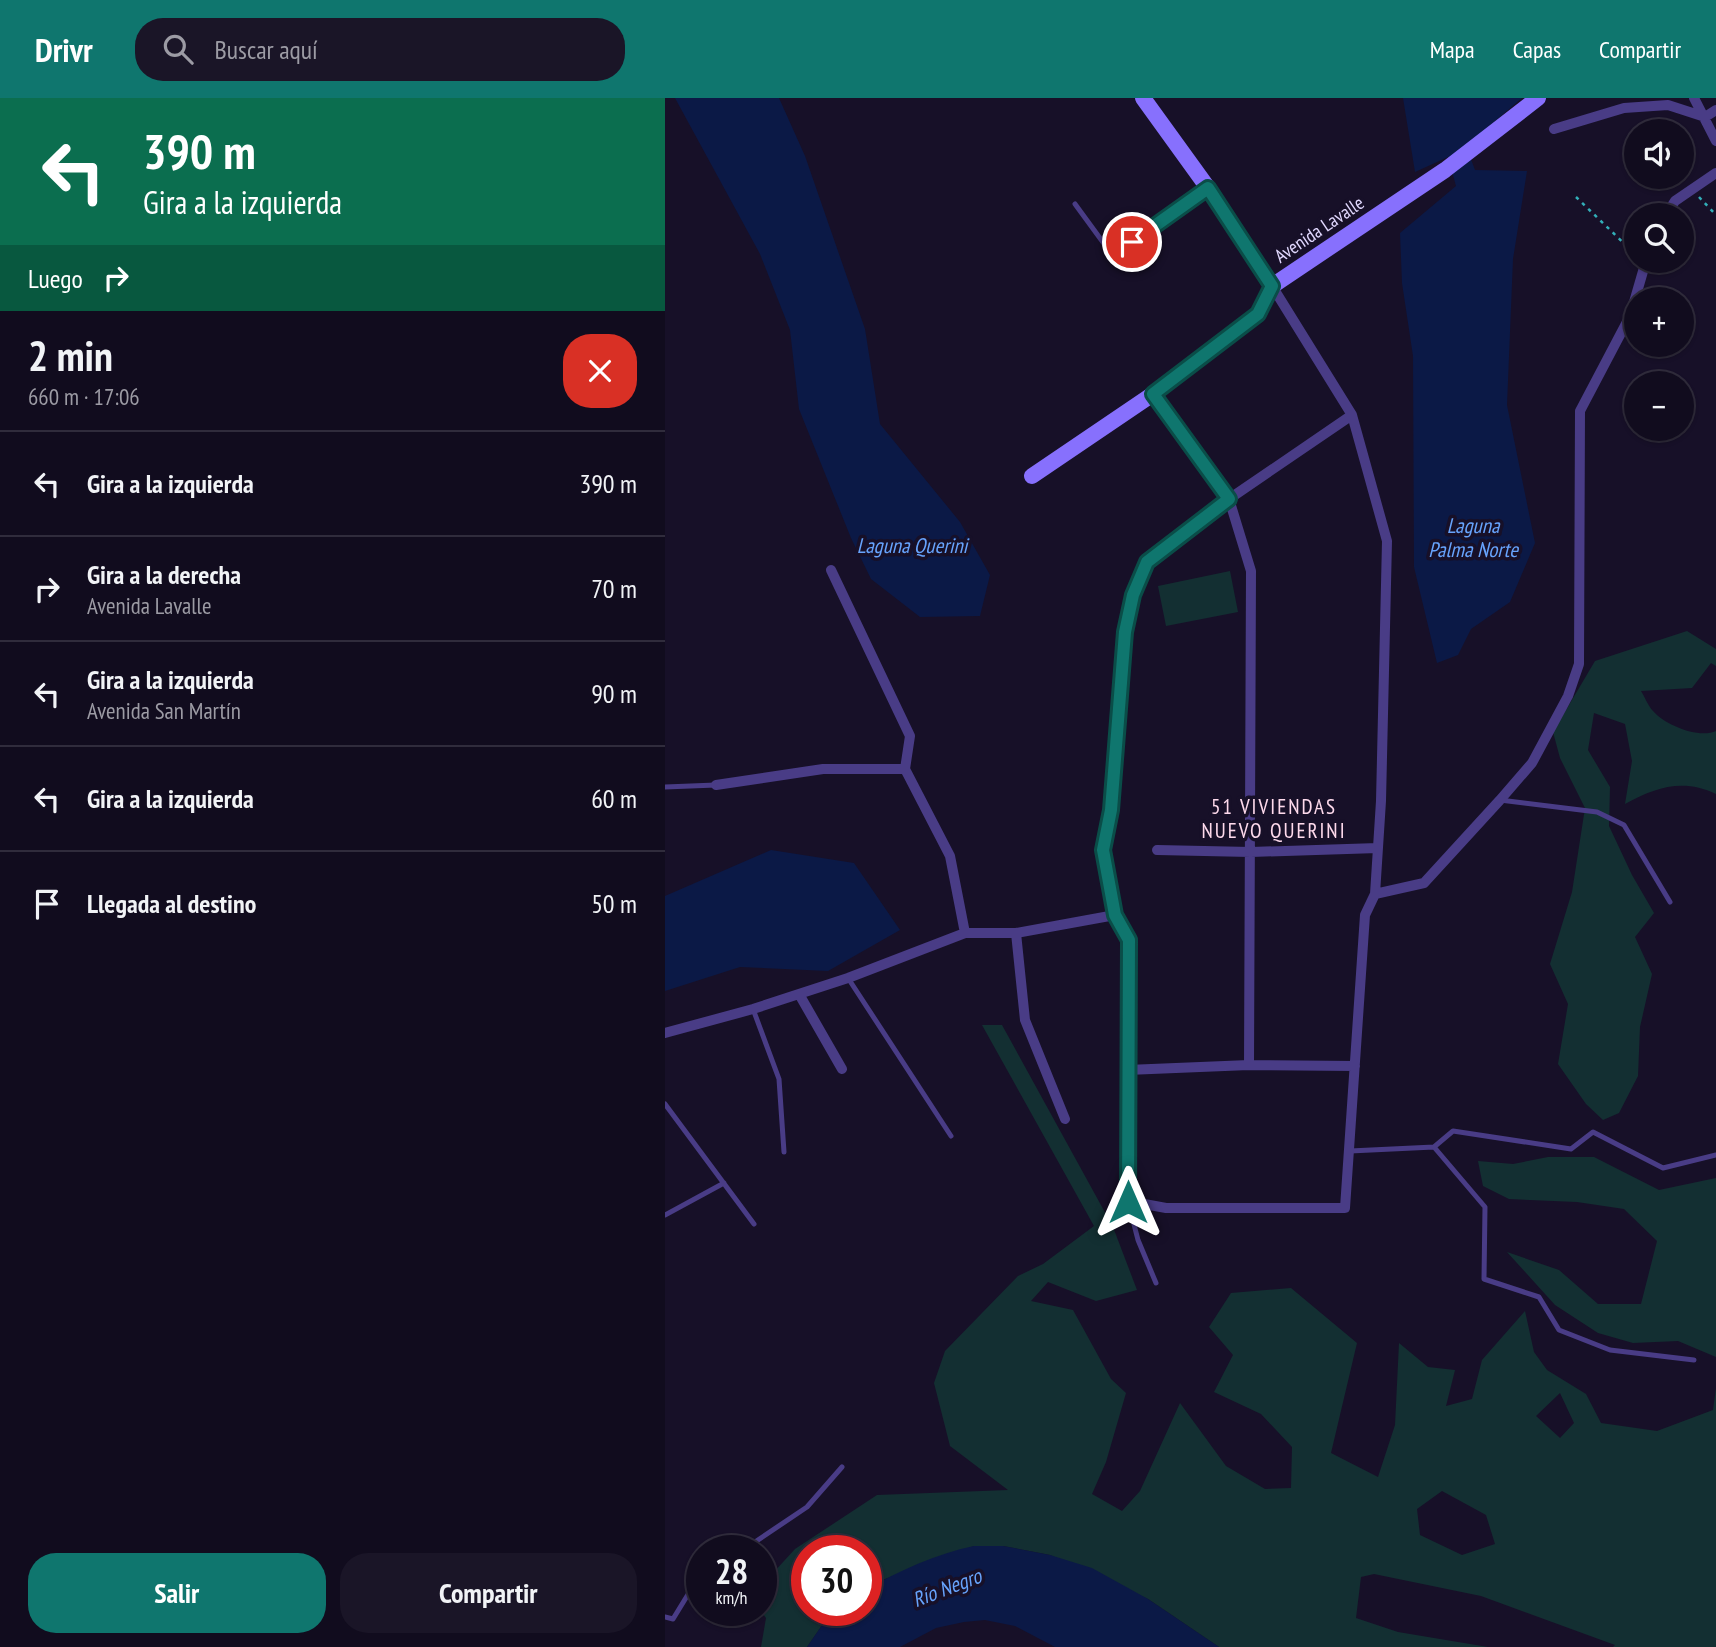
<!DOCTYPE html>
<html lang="es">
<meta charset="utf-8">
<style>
:root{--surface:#110c1e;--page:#1a1527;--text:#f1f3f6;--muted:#9c9ba4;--line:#302c3c;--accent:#0f766e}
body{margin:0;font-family:"PT Sans Narrow",sans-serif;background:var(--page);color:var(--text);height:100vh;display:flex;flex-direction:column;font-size:26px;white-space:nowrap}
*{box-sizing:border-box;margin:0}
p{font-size:23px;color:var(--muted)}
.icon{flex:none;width:38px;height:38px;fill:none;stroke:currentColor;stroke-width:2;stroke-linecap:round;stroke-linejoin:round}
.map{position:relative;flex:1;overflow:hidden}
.drawer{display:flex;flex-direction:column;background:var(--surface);width:665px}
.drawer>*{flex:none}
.top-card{background:#0b6e4f;color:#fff;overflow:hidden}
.tools{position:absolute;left:959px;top:21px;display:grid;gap:14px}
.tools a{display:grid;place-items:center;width:70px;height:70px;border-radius:50%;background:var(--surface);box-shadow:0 2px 5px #0004,0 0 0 2px var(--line);font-size:35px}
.speed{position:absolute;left:21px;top:1437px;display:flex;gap:14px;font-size:35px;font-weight:700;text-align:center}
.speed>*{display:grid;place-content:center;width:91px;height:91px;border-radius:50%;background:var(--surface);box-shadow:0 2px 5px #0004,0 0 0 2px var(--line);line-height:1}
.speed small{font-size:18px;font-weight:400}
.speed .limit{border:10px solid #d22;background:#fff;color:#111}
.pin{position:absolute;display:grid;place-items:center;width:60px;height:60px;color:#fff;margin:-30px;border:4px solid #fff;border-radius:50%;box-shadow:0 2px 7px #0007}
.me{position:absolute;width:77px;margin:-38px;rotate:0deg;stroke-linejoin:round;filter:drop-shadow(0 0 5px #0008)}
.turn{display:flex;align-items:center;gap:24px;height:147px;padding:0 28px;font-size:32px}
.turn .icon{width:91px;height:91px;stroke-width:2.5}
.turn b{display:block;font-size:49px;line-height:60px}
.then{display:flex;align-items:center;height:66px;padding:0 28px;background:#0003;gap:14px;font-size:26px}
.round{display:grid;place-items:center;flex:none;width:74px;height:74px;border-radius:28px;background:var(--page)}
.head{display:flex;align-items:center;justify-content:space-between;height:119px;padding:0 28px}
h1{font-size:42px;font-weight:600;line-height:52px}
.button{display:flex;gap:14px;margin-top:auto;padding:14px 28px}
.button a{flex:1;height:80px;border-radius:28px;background:var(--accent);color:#fff;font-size:28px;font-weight:600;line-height:80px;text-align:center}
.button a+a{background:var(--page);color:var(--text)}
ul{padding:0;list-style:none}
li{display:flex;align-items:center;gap:21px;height:105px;padding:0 28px;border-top:2px solid var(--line)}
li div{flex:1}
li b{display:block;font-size:26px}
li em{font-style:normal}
header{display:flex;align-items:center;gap:42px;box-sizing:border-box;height:98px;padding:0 35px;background:var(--accent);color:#fff}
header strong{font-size:33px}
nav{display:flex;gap:38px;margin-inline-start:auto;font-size:24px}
.search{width:490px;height:63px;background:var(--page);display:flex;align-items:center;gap:18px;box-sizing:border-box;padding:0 24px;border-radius:28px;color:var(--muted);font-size:26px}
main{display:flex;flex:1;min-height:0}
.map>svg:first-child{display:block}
</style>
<header>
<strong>Drivr</strong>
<div class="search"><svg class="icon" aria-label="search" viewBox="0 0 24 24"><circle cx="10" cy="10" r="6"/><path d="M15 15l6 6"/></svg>Buscar aquí</div>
<nav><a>Mapa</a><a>Capas</a><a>Compartir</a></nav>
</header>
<main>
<section class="drawer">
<div class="top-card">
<div class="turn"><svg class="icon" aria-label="left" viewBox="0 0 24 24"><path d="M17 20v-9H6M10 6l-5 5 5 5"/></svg><div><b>390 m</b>Gira a la izquierda</div></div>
<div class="then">Luego<svg class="icon" aria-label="right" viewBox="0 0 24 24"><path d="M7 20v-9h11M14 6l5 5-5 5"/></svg></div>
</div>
<div class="head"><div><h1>2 min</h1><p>660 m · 17:06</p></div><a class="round" style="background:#d93025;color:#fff"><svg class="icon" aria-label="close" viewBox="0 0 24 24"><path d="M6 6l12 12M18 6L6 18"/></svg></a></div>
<ul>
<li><svg class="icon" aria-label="left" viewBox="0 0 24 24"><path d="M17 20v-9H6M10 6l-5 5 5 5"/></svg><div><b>Gira a la izquierda</b></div><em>390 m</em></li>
<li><svg class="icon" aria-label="right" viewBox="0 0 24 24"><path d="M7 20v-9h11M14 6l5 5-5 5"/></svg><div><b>Gira a la derecha</b><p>Avenida Lavalle</p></div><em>70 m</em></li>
<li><svg class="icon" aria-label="left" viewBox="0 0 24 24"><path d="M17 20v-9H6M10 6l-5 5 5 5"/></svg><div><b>Gira a la izquierda</b><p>Avenida San Martín</p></div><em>90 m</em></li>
<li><svg class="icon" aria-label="left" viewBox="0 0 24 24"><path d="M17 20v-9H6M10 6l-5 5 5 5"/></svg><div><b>Gira a la izquierda</b></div><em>60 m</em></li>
<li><svg class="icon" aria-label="arrive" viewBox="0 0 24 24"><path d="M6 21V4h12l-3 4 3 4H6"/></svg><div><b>Llegada al destino</b></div><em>50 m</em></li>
</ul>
<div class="button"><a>Salir</a><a>Compartir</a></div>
</section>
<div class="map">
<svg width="1051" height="1549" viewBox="0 0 1051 1549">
<rect width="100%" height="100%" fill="#171028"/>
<path fill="#132f32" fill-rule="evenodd" d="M565,473L573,514L501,528L493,488Z
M1022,533L1051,551V568L1046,565L1027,590L976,593C980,599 983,608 988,613C1000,627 1034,641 1051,633V696C1019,680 990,689 960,706L967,663L960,626L929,615L923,652L945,689L944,728L967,777L989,815L970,839L987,876L975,929L973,978L954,1015L938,1022L921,1006L893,966L903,906L885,866L907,794L920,710L895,660L888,634L930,563Z
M317,927H337L448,1129L472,1192L431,1203L383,1184L366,1203L408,1212L446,1281L461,1295L441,1364L427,1396L457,1413L475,1393L515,1305L561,1368L600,1391L626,1390L627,1349L596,1316L549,1294L568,1257L544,1229L566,1195L626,1190L692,1245L666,1355L713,1379L730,1327L734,1245L763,1269L790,1272L781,1308L807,1301L817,1262L860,1213L869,1254L882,1272L921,1296L936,1325L992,1333L1048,1312L1051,1290V1549H948L950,1547L816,1498L709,1476L696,1479L691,1520L733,1534L823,1549H554L483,1501L385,1457L338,1448H309L220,1481L201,1492V1452H142V1512H173L160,1523L142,1549H96L101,1520L95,1512L96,1488L130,1451L212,1397L343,1392L285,1348L269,1285L280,1253L353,1178L378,1166L429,1128ZM895,1295L909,1325L895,1340L871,1318ZM777,1393L821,1417L830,1446L797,1457L755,1437L752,1411Z
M883,1059H929L994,1092L1051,1080V1259L1013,1243L968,1245L933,1235L890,1207L842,1154L894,1172L933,1206H976L992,1143L959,1111L912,1104L844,1101L818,1088L813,1063L848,1066Z"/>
<path fill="#0b1946" d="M10,0H114L140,58L200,231L215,326L295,424L325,477L315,518L255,519L206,481L186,440L134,311L125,232L95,156Z
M738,0H857L801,48L810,72L862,73L848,161L842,307L870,445L845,504L806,531L793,557L772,565L749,469L748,258L737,185L735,135L791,88L783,59L750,74Z
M106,752L189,765L235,832L163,873L75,869L0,893V798Z
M309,1448H338L385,1457L427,1470L483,1501L554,1549H390L350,1528L320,1522L299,1524L271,1530L235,1549H142L160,1523L173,1512H201V1492C235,1472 271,1456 309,1448Z"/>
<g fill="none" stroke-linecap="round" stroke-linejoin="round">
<path stroke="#32aeb8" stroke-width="2.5" stroke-dasharray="3.5 5" stroke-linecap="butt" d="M911,99L971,157
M1034,99L1051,117"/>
<path stroke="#493c86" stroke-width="5" d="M410,106L448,158L540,92
M0,689L51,687
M835,702L932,714L959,727L1005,804
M183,880L286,1038
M88,911L114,981L119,1054
M0,1006L89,1126
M769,1049L820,1109L819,1181L874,1199L894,1232L945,1252L1029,1262
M685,1053L769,1049L788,1033L906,1051L928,1034L998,1070L1051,1057
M463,1103L473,1142L491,1185
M0,1117L59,1085
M78,1452L142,1409L177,1369
M0,1519L8,1521L30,1485L37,1481"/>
<path stroke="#493c86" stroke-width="10" d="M1029,0L1051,43
M889,31L959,10L1003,7L1040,19L1051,12
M1001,117L1010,103L1051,75
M607,188L687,317L722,443L716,703L710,796L700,817L680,1110H501L463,1103L464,842L450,817L437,752L446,712L460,534L468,497L482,464L564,401L687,317
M488,296L564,401L586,473L584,967
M166,472L245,638L240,671L285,758L300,835
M51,687L158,671H240
M492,752L586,754L713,750
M710,796L759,785L835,702L867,665L903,598L914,566L915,313L965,218L981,163
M351,835L360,922L400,1021
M134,896L177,971
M0,935L88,911L183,880L300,835H351L450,817
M462,972L584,967L690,968"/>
<path stroke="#8770fd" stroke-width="16" d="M478,0L543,90L607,188
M367,378L488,296L593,216L607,188L780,72L873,0"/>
</g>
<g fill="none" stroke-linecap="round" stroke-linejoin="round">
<defs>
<path id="route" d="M463,1104L464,842L450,817L438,752L446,712L460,534L468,497L482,464L564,401L488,296L593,216L607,188L543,90L467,144"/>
</defs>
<use href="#route" stroke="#0a4d48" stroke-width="18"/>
<use href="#route" stroke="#0f766e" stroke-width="12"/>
</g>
<g text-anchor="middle" stroke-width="7" stroke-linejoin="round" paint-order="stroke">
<g font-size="19" fill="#e1d8fe" stroke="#171028">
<text transform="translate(654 131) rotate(-34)" y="7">Avenida Lavalle</text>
</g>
<g font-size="21" font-style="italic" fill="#67a3fc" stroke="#171028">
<text x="808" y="435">Laguna<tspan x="808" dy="24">Palma Norte</tspan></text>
<text x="247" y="455">Laguna Querini</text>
<text transform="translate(282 1490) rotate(-21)" y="7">Río Negro</text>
</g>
<g font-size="21" letter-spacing="2" fill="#fedaec" stroke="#171028">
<text x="609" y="716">51 VIVIENDAS<tspan x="609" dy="24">NUEVO QUERINI</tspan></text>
</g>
</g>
</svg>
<div class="tools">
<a><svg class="icon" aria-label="sound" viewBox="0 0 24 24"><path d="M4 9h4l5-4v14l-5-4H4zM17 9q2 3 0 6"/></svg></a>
<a><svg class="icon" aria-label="search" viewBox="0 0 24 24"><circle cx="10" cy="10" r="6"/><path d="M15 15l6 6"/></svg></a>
<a>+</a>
<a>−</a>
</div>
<div class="speed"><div>28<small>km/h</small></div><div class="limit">30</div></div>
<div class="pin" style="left:467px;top:144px;background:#d93025"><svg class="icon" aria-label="arrive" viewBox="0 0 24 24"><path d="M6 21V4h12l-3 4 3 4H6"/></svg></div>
<svg class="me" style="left:463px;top:1104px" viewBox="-20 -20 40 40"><path d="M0-17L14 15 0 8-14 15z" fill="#0f766e" stroke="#fff" stroke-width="4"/></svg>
</div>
</main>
